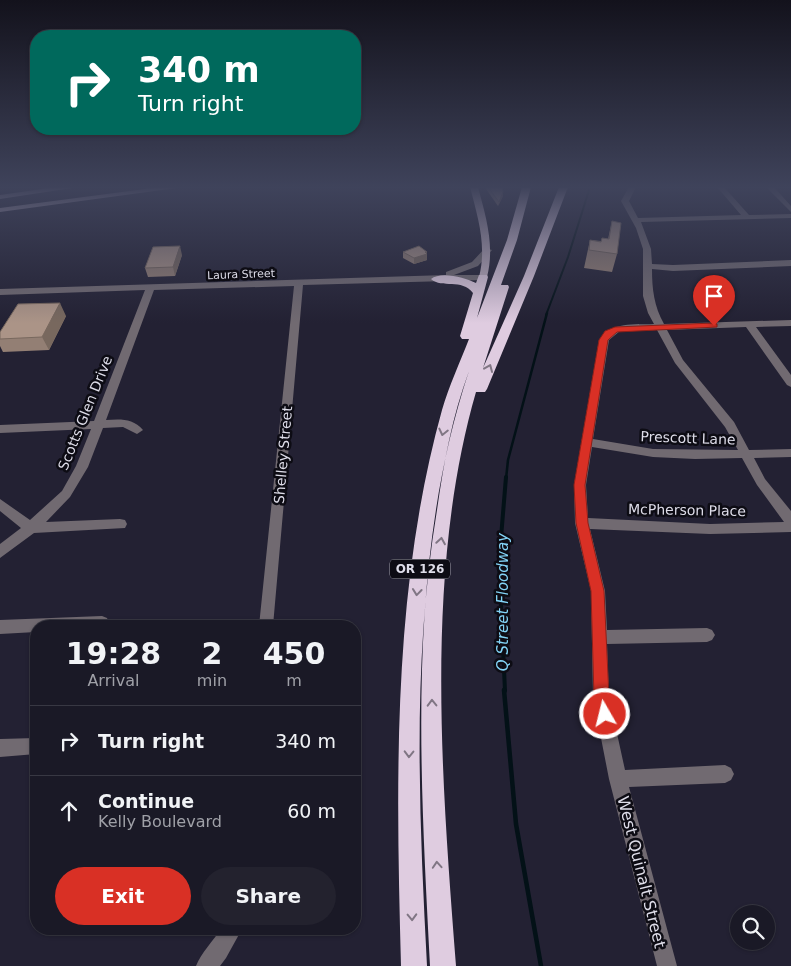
<!DOCTYPE html>
<style>
:root{--surface:#1a1926;--page:#23222e;--text:#f1f3f6;--muted:#9fa0a7;--line:#383843;--accent:#d93025}
body{margin:0;font-family:"DejaVu Sans",sans-serif;background:var(--page);color:var(--text);height:100vh;display:flex;flex-direction:column;font-size:19px;white-space:nowrap}
*{box-sizing:border-box;margin:0}
p{font-size:16px;color:var(--muted)}
.icon{flex:none;width:28px;height:28px;fill:none;stroke:currentColor;stroke-width:2;stroke-linecap:round;stroke-linejoin:round}
.map{position:relative;flex:1;overflow:hidden}
.sheet{position:absolute;left:30px;top:620px;width:331px;height:315px;display:flex;flex-direction:column;background:var(--surface);border-radius:20px;box-shadow:0 1px 4px #0004,0 0 0 1px var(--line)}
.sheet>*{flex:none}
.guide{position:absolute;left:30px;top:30px;width:331px;height:105px;border-radius:20px;box-shadow:0 1px 4px #0004,0 0 0 1px var(--line);background:#00695c;color:#fff;overflow:hidden}
.tools{position:absolute;left:730px;top:905px;display:grid;gap:10px}
.tools a{display:grid;place-items:center;width:45px;height:45px;border-radius:50%;background:var(--surface);box-shadow:0 1px 4px #0004,0 0 0 1px var(--line);font-size:25px}
.pin{position:absolute;display:grid;place-items:center;width:42px;height:42px;color:#fff;margin:-51px -21px;border-radius:50% 50% 50% 0;rotate:-45deg;box-shadow:0 0 5px #0007}
.pin .icon{rotate:45deg}
.me{position:absolute;width:55px;margin:-28px;rotate:352deg;stroke-linejoin:round;filter:drop-shadow(0 0 4px #0008)}
.turn{display:flex;align-items:center;gap:18px;height:105px;padding:0 25px;font-size:22px}
.turn .icon{width:65px;height:65px;stroke-width:2.5}
.turn b{display:block;font-size:35px;line-height:42px}
.eta{display:flex;justify-content:space-evenly;align-items:center;height:85px;text-align:center}
.eta b{font-size:30px;font-weight:800;line-height:35px}
.cta{display:flex;gap:10px;margin-top:auto;padding:10px 25px}
.cta a{flex:1;height:58px;border-radius:30px;background:var(--accent);color:#fff;font-size:20px;font-weight:800;line-height:58px;text-align:center}
.cta a+a{background:var(--page);color:var(--text)}
ul{padding:0;list-style:none}
li{display:flex;align-items:center;gap:15px;height:70px;padding:0 25px;border-top:1px solid var(--line)}
li div{flex:1}
li b{display:block;font-size:19px}
li em{font-style:normal}
.map>svg:first-child{display:block}
</style>
<div class="map">
<svg width="791" height="966" viewBox="0 0 791 966">
<rect width="100%" height="100%" fill="#232133"/>
<g fill="none" stroke-linecap="round" stroke-linejoin="round">
<path stroke="#031117" stroke-width="2" d="M546,315L568,257L590,187"/>
<path stroke="#031117" stroke-width="2.5" d="M506,479L508,460L547,313"/>
<path stroke="#031117" stroke-width="4" d="M505,691L499,562L506,477"/>
<path stroke="#031117" stroke-width="4.5" d="M504,690L516,824L541,966"/>
<path fill="#716a71" fill-rule="evenodd" d="M629,187H636L629,201L638,218L741,215L717,187H724L749,215L791,214V218L641,222L651,249L652,264L673,265L791,260V266L673,271L652,269C652,289 654,306 664,324L791,320V326L756,327L791,375V387L787,385L746,327L667,330L683,360L734,422L749,450L791,449V457L754,458L765,479L791,511V532L710,534L590,529L605,591L607,630L707,628L712,630L715,635L712,640L707,642L607,644L609,697L625,770L725,765L731,768L734,774L731,780L725,783L629,787L677,966H657L609,779L593,697L591,591L575,523L574,485L599,340C612,321 634,325 654,324L648,313L643,296V249L636,228L621,201ZM657,330L675,363L725,427L738,450L653,449L593,439L609,340L620,331ZM592,447L653,457L695,459L742,458L757,485L784,522L710,524L588,518L586,485Z
M766,187H774L791,206V212Z
M485,248L492,250L478,266L454,275H486V279L483,280L303,285L273,626H259L294,286L154,290L106,420C120,419 133,418 143,430L137,434L123,427L103,428L88,467L70,497L46,522L120,519L125,520L127,524L125,528L34,533L0,558V544L21,528L0,511V499L30,520L62,491L76,466L91,429L0,433V425L94,421L145,290L0,295V289L446,275V272L472,262Z
M102,616L107,618L109,623L108,626H36V632L0,634V620Z
M36,738V754L0,757V739Z
M221,929H242L226,958L220,966H196C201,953 213,941 221,929Z"/>
<path fill="#c0b0c0" fill-rule="evenodd" d="M56,187H79L0,199V195Z
M160,187H184L0,212V208Z
M470,187H478C486,217 495,246 487,277L483,280L479,277C487,246 478,218 470,187Z"/>
<path fill="#dfcce0" fill-rule="evenodd" d="M522,187H531L517,240L501,285H508L509,287L483,368L524,276L559,187H568L534,276L487,389L485,392H476C424,572 442,782 456,966H430C420,769 406,561 469,371C452,417 444,461 437,510C412,661 419,814 427,966H401C396,780 392,590 442,410C449,386 460,362 469,339H462L460,336L473,293C462,278 442,289 431,279C440,271 465,277 476,283L479,275H487L488,277L477,318L507,240Z"/>
</g>
<path fill="#937f74" d="M487,187H502L503,196L498,206L486,189Z
M612,221L617,254L612,272L584,268L590,240L601,241L608,239Z
M403,252H427V260L414,264L403,258Z
M182,255L175,276L148,277L145,268Z
M66,316L49,350L3,352L0,346V332Z"/>
<path fill="#78685e" d="M503,192V196L498,206L499,202Z
M180,246L182,255L175,276L173,267Z
M427,252V260L414,264V258Z
M60,303L66,316L49,350L42,337Z"/>
<path fill="#ab9487" stroke="#78685e" d="M488,187H502L503,192L499,202Z
M612,221L621,223L617,254L589,250L590,240L601,242L602,238L609,239Z
M180,246L173,267L145,268L153,247Z
M419,246L427,252H425L427,254L414,258L403,252Z
M60,303L42,337L0,339V332L18,304Z"/>
<defs><path id="oneway-chevron" d="M-2-3.5L2.5 0L-2 3.5" fill="none" stroke-width="1.6" stroke-linecap="round" stroke-linejoin="round" transform="scale(1.25)"/></defs>
<g stroke="#807684">
<use href="#oneway-chevron" transform="translate(489 368) rotate(-67)"/>
<use href="#oneway-chevron" transform="translate(443 432) rotate(103)"/>
<use href="#oneway-chevron" transform="translate(441 541) rotate(-81)"/>
<use href="#oneway-chevron" transform="translate(417 592) rotate(96)"/>
<use href="#oneway-chevron" transform="translate(432 703) rotate(-91)"/>
<use href="#oneway-chevron" transform="translate(409 754) rotate(91)"/>
<use href="#oneway-chevron" transform="translate(437 865) rotate(-94)"/>
<use href="#oneway-chevron" transform="translate(412 917) rotate(88)"/>
</g>
<linearGradient id="sky" x2="0" y2="1"><stop stop-color="#13121c"/><stop offset="0.58" stop-color="#3f435b"/><stop offset="1" stop-color="#3f435b" stop-opacity="0"/></linearGradient>
<rect width="791" height="323" fill="url(#sky)"/>
<path fill="#d93025" stroke="#8d1f18" d="M714,323L717,324V327L617,332L608,340L585,485L588,523L604,591L609,697L612,714L610,719L605,721L600,719L594,697L591,591L576,523L574,485L599,340L605,331L615,327Z"/>
<g text-anchor="middle" stroke-width="5" stroke-linejoin="round" paint-order="stroke">
<g font-size="11" fill="#dedde9" stroke="#0d0c14">
<text transform="translate(241 274) rotate(-2)" y="4">Laura Street</text>
</g>
<rect fill="#0d0c14" stroke="#9f9ea9" stroke-width="1" x="390" y="559.5" width="60" height="19" rx="4"/>
<g font-size="12" font-weight="bold" fill="#dedde9">
<text x="420" y="573">OR 126</text>
</g>
<g font-size="14" fill="#dedde9" stroke="#0d0c14">
<text transform="translate(85 413) rotate(-68)" y="5">Scotts Glen Drive</text>
<text transform="translate(688 438) rotate(2)" y="5">Prescott Lane</text>
<text transform="translate(283 455) rotate(-85)" y="5">Shelley Street</text>
<text transform="translate(687 510) rotate(1)" y="5">McPherson Place</text>
</g>
<g font-size="15" font-style="italic" fill="#83d4f7" stroke="#0d0c14">
<text transform="translate(503 602) rotate(-90)" y="5">Q Street Floodway</text>
</g>
<g font-size="16" fill="#dedde9" stroke="#0d0c14">
<text transform="translate(642 872) rotate(76)" y="6">West Quinalt Street</text>
</g>
</g>
</svg>
<div class="tools">
<a><svg class="icon" aria-label="search" viewBox="0 0 24 24"><circle cx="10" cy="10" r="6"/><path d="M15 15l6 6"/></svg></a>
</div>
<div class="pin" style="left:714px;top:326px;background:#d93025"><svg class="icon" aria-label="arrive" viewBox="0 0 24 24"><path d="M6 21V4h12l-3 4 3 4H6"/></svg></div>
<svg class="me" style="left:605px;top:714px" viewBox="-20 -20 40 40"><circle r="17" fill="#d93025" stroke="#fff" stroke-width="3"/><path d="M0-11L8 9 0 5-8 9z" fill="#fff"/></svg>
<div class="guide">
<div class="turn"><svg class="icon" aria-label="right" viewBox="0 0 24 24"><path d="M7 20v-9h11M14 6l5 5-5 5"/></svg><div><b>340 m</b>Turn right</div></div>
</div>
<section class="sheet">
<div class="eta">
<div><b>19:28</b><p>Arrival</p></div>
<div><b>2</b><p>min</p></div>
<div><b>450</b><p>m</p></div>
</div>
<ul>
<li><svg class="icon" aria-label="right" viewBox="0 0 24 24"><path d="M7 20v-9h11M14 6l5 5-5 5"/></svg><div><b>Turn right</b></div><em>340 m</em></li>
<li><svg class="icon" aria-label="ahead" viewBox="0 0 24 24"><path d="M12 20V5M6 11l6-6 6 6"/></svg><div><b>Continue</b><p>Kelly Boulevard</p></div><em>60 m</em></li>
</ul>
<div class="cta"><a>Exit</a><a>Share</a></div>
</section>
</div>
